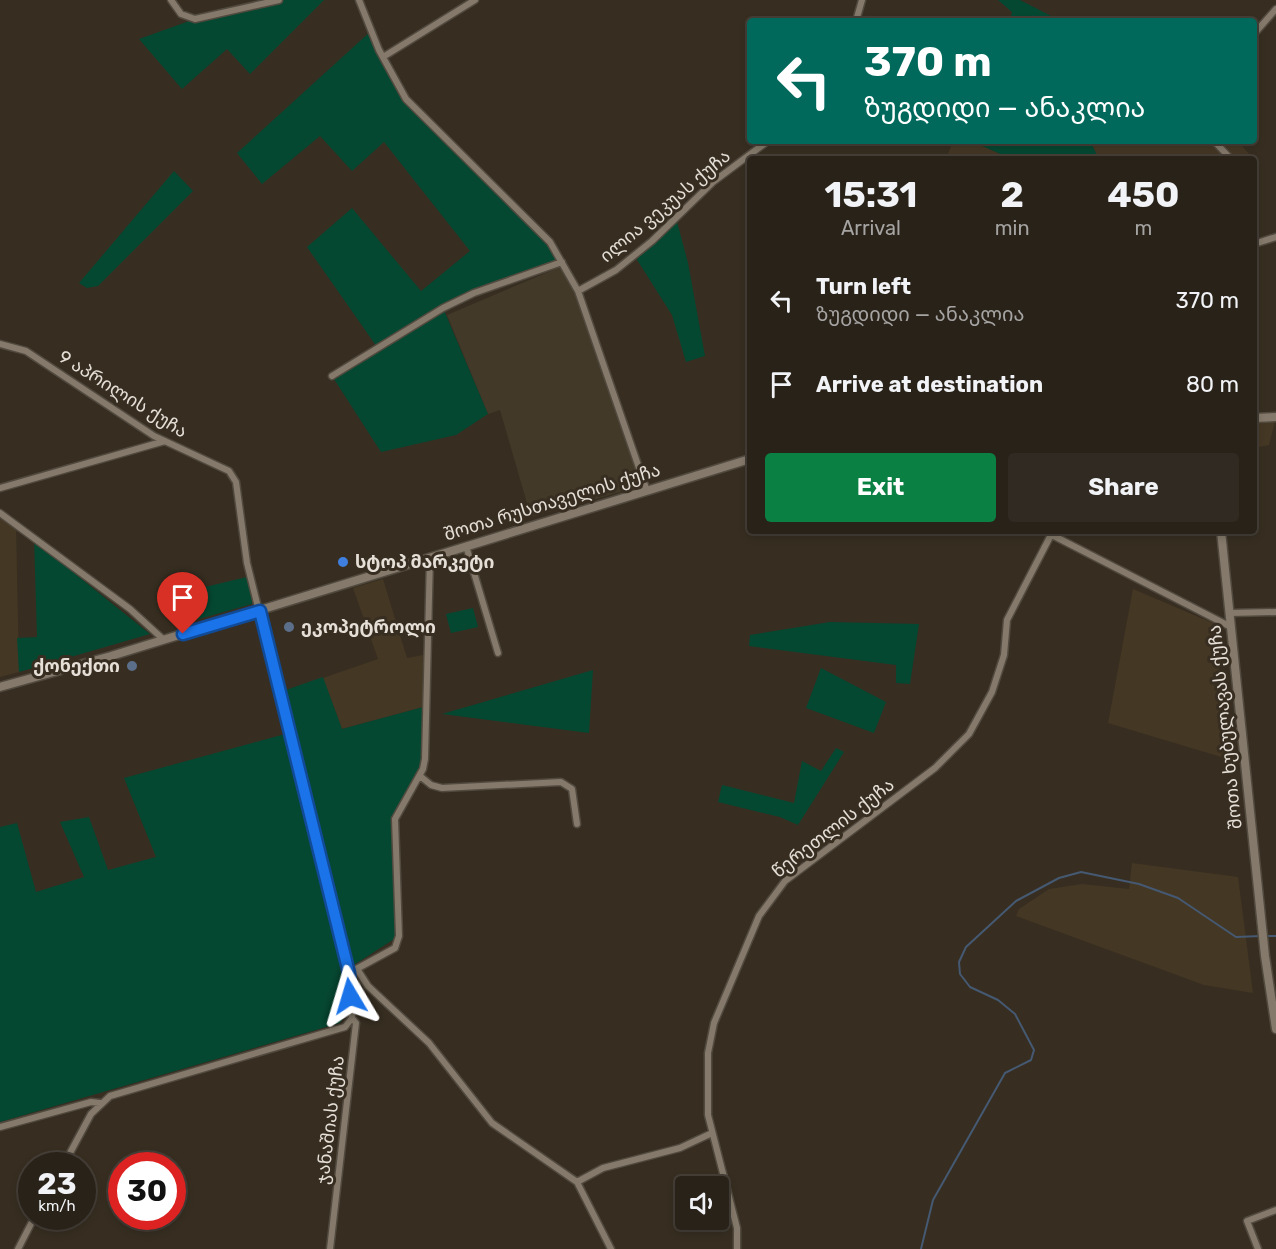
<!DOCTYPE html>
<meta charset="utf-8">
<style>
:root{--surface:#292219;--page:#312a22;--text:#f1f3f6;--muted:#a5a4a2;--line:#453f38;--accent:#0b8043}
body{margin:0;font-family:Rubik,"Noto Sans Georgian",sans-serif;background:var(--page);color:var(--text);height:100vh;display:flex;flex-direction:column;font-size:22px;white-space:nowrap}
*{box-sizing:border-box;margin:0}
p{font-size:20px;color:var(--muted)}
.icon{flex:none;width:33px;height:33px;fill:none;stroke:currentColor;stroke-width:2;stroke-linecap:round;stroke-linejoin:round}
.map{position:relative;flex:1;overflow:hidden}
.sheet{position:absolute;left:747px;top:156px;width:510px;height:378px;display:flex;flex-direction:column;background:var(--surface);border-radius:6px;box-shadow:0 3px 9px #0003,0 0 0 2px var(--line)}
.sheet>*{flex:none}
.guide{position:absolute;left:747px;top:18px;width:510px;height:126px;border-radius:6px;box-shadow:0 3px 9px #0003,0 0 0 2px var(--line);background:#00695c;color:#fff;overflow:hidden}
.tools{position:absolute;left:675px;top:1176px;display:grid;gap:12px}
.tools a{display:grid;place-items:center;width:54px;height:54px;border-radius:6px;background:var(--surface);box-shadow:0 3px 9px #0003,0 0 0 2px var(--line);font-size:30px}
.speed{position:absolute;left:18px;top:1152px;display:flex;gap:12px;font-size:30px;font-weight:700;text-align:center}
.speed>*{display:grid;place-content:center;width:78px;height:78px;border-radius:50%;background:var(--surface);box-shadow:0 3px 9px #0003,0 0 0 2px var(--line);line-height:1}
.speed small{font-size:15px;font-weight:400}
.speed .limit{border:9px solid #d22;background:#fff;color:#111}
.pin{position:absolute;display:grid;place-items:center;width:51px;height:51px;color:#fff;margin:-62px -26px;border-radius:50% 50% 50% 0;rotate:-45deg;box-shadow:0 0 6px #0007}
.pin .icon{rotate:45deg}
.me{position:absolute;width:66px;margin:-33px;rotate:353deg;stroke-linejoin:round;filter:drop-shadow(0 0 4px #0008)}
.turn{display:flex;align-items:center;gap:21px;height:126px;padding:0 18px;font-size:27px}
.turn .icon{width:78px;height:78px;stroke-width:2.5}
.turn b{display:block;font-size:42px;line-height:51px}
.eta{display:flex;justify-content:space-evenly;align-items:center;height:102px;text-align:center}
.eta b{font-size:36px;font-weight:700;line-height:42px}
.action{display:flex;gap:12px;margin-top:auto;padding:12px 18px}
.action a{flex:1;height:69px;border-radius:6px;background:var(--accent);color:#fff;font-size:24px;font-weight:700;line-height:69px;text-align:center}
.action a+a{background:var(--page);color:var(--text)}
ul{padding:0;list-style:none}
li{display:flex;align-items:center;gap:18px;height:84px;padding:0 18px}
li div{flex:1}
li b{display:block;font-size:22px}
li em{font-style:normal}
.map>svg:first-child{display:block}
</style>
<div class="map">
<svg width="1276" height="1249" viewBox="0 0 1276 1249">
<rect width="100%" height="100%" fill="#372e21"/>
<path fill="#443724" d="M953,141H971L1012,159H946Z
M1090,141H1238L1249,154L1244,159H1099Z
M1275,421L1269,445L1254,448V422Z
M0,513L16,524L19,672L0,677Z
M383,579L407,658L429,654L427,706L342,729L323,678L378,659L353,588Z
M1133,589L1215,624L1228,759L1108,723Z
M1132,863L1238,877L1253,993L1204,985L1016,916L1019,909L1049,889L1082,884L1129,889Z"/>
<path fill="#423929" d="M560,267L576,292L642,486L531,517L500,410L488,414L447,315Z"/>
<path fill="#054832" d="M279,0H324L250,74L227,49L182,89L139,39L195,19Z
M998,0H1020L1055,18L1053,21H1010L1012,12Z
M371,31L406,99L550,242L562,262L443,308L488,414L456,435L381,452L332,376L377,347L307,247L352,208L421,291L470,251L384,142L352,171L320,136L262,184L237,153Z
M971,141H1090L1099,159H1012Z
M174,171L193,191L98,286L87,288L79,283Z
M676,218L688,263L705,356L686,362L672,315L634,255Z
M34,537L73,566L74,573L150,634L19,672L17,638L37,637Z
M251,576L252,604L192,621L184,592Z
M473,608L478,627L451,633L446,614Z
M830,622L919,624L910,684L896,683V665L749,646L750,635Z
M821,668L886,702L874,733L806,708Z
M593,670L589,733L442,714Z
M323,677L342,729L427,706L425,759L397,812L399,936L346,970V1014L340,1023L0,1122V827L17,823L36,892L84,877L60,822L89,817L108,870L156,857L124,778L289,733L280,692Z
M836,748L844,752L798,825L780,817L718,802L722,785L794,803L802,761L821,771Z"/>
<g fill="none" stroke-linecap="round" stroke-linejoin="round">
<path stroke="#455972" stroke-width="2" d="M1267,936H1276
M921,1249L933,1200L1005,1073L1031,1060L1034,1050L1015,1014L998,1000L970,987L960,974L959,962L966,947L1016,901L1059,878L1081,872L1139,884L1178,898L1236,937L1261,936"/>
<defs>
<path id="street" d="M171,0L181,14L195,19L279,0
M359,0L379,50L406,99L550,242L578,291L647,491
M856,21L862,0
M1254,34L1276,9
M383,57L475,0
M1214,141L1231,159
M1254,244L1276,237
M578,291L616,270L652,241L713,182L768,141
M0,344L26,351L154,436L229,471L236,482L247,563L349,973L352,1018L356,1023L330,1249
M332,376L443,308L474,293L562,262
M0,488L165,441
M0,513L130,609L164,640
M1052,535L1231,627
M466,546L498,653
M1229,613L1276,612
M420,776L431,785L442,788L561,782L572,789L577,824
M357,969L368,986L429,1043L492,1123L577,1182L611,1249
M349,973L395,948L399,936L395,819L423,769L425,759L430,557
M0,1127L91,1102L100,1103
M63,1166L91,1114L110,1096L345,1027L352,1018
M577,1182L603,1168L680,1148L712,1133
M18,1249L35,1216
M737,1249V1228L708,1115V1053L714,1023L759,916L785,881L935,768L969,734L992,692L1004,655L1007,620L1053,531
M1258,1249L1247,1221L1276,1210"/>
<path id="secondary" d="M1254,418L1276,417
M1221,531L1265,956L1276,1029
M0,687L111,656L750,459"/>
</defs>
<use href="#street" stroke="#524a3f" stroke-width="9"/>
<use href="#secondary" stroke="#524a3f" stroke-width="11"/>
<use href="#street" stroke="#84796a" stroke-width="6"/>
<use href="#secondary" stroke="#84796a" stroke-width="8"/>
</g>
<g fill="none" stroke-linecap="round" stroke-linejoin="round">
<defs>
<path id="route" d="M183,634L260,611L349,973L350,996"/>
</defs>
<use href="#route" stroke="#114b97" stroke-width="15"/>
<use href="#route" stroke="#1a73e8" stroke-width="10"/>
</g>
<circle fill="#3f7fe0" stroke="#372e21" stroke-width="2" cx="343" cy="562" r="6"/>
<g fill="#5c6f8a" stroke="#372e21" stroke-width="2">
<circle cx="289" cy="627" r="6"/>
<circle cx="132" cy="666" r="6"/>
</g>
<g text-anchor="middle" stroke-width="6" stroke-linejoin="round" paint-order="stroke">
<g font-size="18" fill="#e5dfd7" stroke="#372e21">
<text transform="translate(665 206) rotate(-40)" y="6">ილია ვეკუას ქუჩა</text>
<text transform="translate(123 394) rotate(32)" y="6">9 აპრილის ქუჩა</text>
<text transform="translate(552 502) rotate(-17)" y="6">შოთა რუსთაველის ქუჩა</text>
<text transform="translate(1225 727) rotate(-96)" y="6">შოთა ხუბულავას ქუჩა</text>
<text transform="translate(833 828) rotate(-38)" y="6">წერეთლის ქუჩა</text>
<text transform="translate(330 1120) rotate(-83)" y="6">ჯანაშიას ქუჩა</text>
</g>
<g font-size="18" font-weight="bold" fill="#e5dfd7" stroke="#372e21" text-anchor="start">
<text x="355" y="568">სტოპ მარკეტი</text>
<text x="301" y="633">ეკოპეტროლი</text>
<text x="120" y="672" text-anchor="end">ქონექთი</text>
</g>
</g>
</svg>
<div class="tools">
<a><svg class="icon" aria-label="sound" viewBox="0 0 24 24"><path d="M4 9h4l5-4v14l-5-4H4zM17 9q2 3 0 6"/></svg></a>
</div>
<div class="speed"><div>23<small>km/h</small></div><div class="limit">30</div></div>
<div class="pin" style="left:183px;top:634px;background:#d93025"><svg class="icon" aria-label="arrive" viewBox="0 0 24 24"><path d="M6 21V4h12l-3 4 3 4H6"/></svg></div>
<svg class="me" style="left:350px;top:996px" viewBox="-20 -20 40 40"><path d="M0-17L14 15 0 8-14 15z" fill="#1a73e8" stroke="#fff" stroke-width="4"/></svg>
<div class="guide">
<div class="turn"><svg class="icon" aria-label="left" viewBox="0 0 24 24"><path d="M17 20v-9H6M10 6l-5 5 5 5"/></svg><div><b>370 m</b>ზუგდიდი — ანაკლია</div></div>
</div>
<section class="sheet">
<div class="eta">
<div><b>15:31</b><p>Arrival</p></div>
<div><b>2</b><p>min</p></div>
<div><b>450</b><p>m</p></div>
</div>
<ul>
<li><svg class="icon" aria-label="left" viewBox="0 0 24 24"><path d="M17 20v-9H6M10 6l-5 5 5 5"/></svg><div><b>Turn left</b><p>ზუგდიდი — ანაკლია</p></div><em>370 m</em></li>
<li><svg class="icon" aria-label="arrive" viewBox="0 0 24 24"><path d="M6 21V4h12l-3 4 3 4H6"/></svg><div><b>Arrive at destination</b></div><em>80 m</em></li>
</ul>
<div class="action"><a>Exit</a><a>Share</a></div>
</section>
</div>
